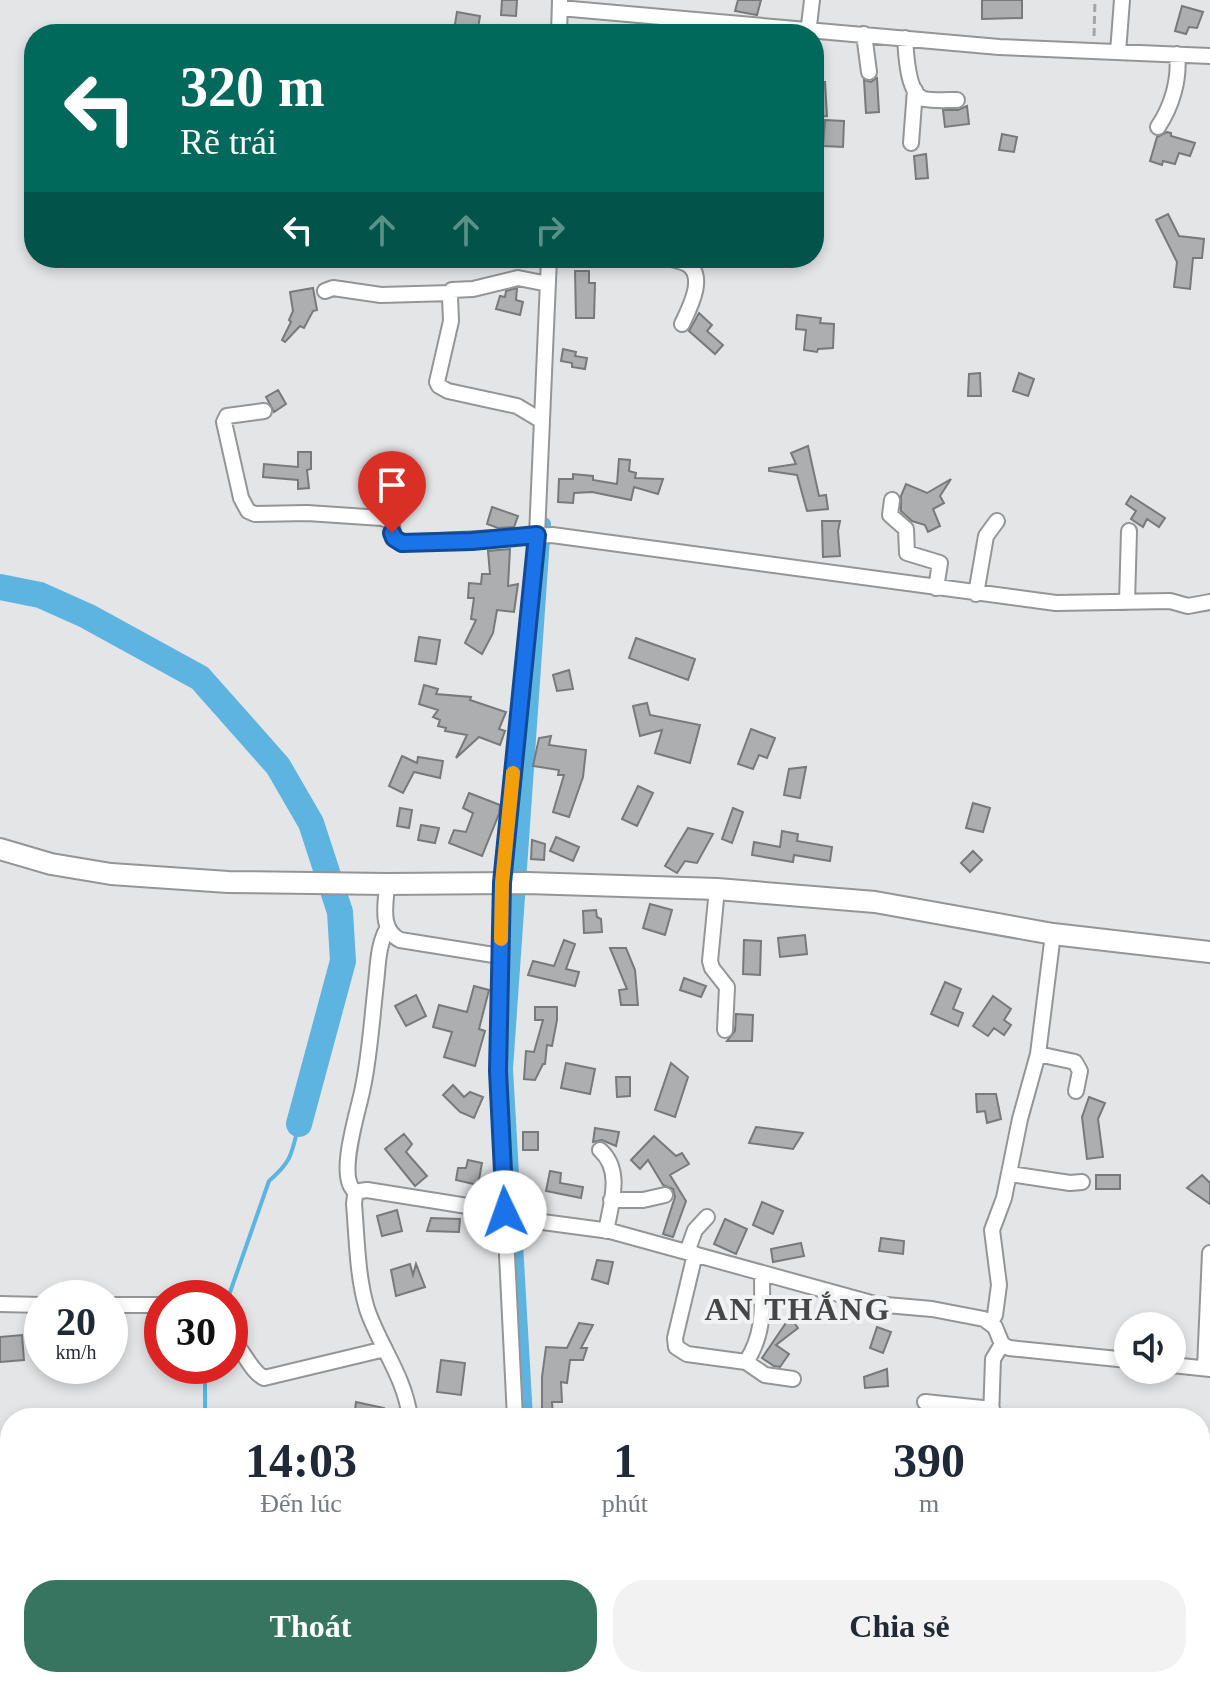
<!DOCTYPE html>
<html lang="vi">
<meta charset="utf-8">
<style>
:root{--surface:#fff;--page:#f2f2f3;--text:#1f2937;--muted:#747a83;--accent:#387561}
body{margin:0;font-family:Georgia,serif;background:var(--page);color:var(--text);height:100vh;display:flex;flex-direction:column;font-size:30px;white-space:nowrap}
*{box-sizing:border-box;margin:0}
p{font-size:26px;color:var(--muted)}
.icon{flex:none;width:44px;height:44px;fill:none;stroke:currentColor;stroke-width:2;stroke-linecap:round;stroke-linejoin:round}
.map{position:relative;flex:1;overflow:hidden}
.sheet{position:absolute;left:0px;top:1408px;width:1210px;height:280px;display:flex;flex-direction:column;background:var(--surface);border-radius:32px 32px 0 0;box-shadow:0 4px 12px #0003}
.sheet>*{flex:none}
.guide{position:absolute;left:24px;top:24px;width:800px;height:244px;border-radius:32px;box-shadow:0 4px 12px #0003;background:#00695c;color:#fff;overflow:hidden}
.fabs{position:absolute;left:1114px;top:1312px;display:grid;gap:16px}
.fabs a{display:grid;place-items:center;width:72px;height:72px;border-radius:50%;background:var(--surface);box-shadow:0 4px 12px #0003;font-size:40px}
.speed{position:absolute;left:24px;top:1280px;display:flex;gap:16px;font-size:40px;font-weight:700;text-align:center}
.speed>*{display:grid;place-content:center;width:104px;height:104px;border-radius:50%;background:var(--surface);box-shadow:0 4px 12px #0003;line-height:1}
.speed small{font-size:20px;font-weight:400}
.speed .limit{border:12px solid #d22;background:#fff;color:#111}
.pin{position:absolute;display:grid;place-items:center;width:68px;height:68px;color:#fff;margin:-82px -34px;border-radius:50% 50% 50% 0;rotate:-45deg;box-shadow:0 0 8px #0007}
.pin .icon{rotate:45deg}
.me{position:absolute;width:88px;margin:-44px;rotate:357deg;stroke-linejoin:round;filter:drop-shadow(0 0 6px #0008)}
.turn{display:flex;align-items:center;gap:28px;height:168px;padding:0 24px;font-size:36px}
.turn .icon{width:104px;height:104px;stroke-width:2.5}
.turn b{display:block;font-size:56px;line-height:68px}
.lanes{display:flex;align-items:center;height:76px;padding:0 24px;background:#0003;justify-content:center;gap:40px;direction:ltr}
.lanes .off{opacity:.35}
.eta{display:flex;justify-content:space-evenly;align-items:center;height:136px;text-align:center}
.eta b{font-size:48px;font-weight:700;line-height:56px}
.cta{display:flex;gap:16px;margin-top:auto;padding:16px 24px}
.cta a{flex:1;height:92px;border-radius:32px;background:var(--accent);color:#fff;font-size:32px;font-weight:700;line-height:92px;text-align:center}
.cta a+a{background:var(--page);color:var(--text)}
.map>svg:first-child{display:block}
</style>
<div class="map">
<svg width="1210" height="1688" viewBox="0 0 1210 1688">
<rect width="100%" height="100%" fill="#e4e5e6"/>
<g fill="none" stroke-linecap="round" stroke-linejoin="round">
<path stroke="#5db4e1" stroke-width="4" d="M228,1298L269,1181C293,1160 291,1154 299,1124
M205,1418V1366
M84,1678L85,1688"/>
<path stroke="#5db4e1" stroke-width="14" d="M526,1418L506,1069L544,524
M534,1688V1678"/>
<path stroke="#5db4e1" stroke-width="26" d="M0,587L40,595L87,616L200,678L278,766L311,823L340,912L343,961L299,1124"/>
</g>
<path fill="#adaeaf" stroke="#78797a" stroke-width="2" d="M502,0H517L516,16L501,15Z
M738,0H761L757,15L735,11Z
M982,0H1022V18L982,19Z
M1182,6L1203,12L1197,28L1189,27L1186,34L1175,31Z
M457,12L480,16L477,34L454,30Z
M877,78L879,112L866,113L864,80L871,82Z
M814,82H825L827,116L814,117Z
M967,106L969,124L945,127L943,110H958Z
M825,120L844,121L843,147L823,146Z
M1167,132L1171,133V136L1195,143L1190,156L1179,153L1175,164L1163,161L1162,165L1150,161L1157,137Z
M1002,134L1017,137L1014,152L999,150Z
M926,154L928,178L916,179L914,156Z
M1168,214L1179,236L1204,239L1202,258H1193L1190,289L1174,287L1177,262L1156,220Z
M575,271H589V283H595L594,318H576Z
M313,288L317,310L313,311L304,328L300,326L285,342L282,340L291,322L289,320L293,311L290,292Z
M517,288L516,300L523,302L520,315L496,309L500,296L505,297L506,291Z
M699,313L712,325L707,331L723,345L715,354L689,331Z
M797,315L821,318L820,323L834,324L833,348L818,349L817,352L804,350L806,330L796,329Z
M563,349L576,352L575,356L587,358L585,369L572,367V363L561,361Z
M980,373L981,396H968L969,374Z
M1019,373L1034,379L1028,396L1013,391Z
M278,390L286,404L274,412L266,397Z
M808,446L819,496L826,495L828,509L807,511L797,475L769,471V468L796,464L791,453Z
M298,452H311V469L307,470L309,488L298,489V480L263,477L264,464L298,467Z
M619,459L630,460L629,471L636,473L635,478L663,479L658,494L634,487L631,500L592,492L574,493L573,503L558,502L559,479H573V474L593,476V480L617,484Z
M951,479L940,496L944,503L933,509L940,526L928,532L925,525L912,521L901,511V496L906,484L927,493Z
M1131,496L1165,518L1159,527L1147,519L1143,527L1131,519L1136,511L1126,504Z
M492,507L518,516L514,527L498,528L487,524Z
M822,521H840L838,531L840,556L823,557Z
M510,549L508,586L518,584L514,612L497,610L493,633L482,654L465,643L476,620L471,619L474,598H468L469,583L481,584L482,574H490L488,551Z
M419,637L440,640L436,664L415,661Z
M636,638L695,659L688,680L629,658Z
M569,670L573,689L557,691L553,675Z
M424,685L438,689L436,694L471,697L470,700L506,712L499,729L505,731L500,745L479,737L456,758L467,735L445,731L446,728L438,726L440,720L433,717L438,710L419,704Z
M647,703L650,715L700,725L690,763L655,753L662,730L640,736L633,706Z
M751,729L775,738L767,758L759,755L753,769L738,764Z
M551,736L549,745L586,750L583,777L569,817L553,812L564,775H558L559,770L533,766L539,738Z
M402,756L417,763L418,757L443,761L440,778L414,772L403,793L389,786Z
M806,767L800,798L784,795L789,769Z
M638,786L653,793L637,826L622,819Z
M469,793L500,805L499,814L482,856L449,843L454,830L466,832L473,813L463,808Z
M973,803L990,808L983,832L966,828Z
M400,808L412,810L409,828L397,826Z
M733,808L743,812L732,843L722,839Z
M421,825L439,828L435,843L418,840Z
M688,828L713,834L697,863L685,861L677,873L665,866Z
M782,831L798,834L797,841L832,847L830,861L794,855L793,862L752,855L754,842L780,847Z
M556,837L579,847L573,861L550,851Z
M532,840L545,844L544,860L531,859Z
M973,851L982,860L970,872L961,863Z
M650,904L672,910L665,935L643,928Z
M596,910L597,917L601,919L602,932L584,933L583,911Z
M805,935L807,954L780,957L778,938Z
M564,940L575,944L566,969L579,972L575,986L528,975L533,961L554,966Z
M744,940L761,941L760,975L743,974Z
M610,948H626L635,970L638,1005H621L619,990L627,989Z
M684,978L706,986L701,997L680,990Z
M945,982L961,989L953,1009L963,1013L958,1026L931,1014Z
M474,986L489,990L479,1029L485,1031L475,1066L444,1057L452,1032L433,1027L439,1005L467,1012Z
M416,995L426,1016L406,1026L395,1006Z
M993,996L1011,1009L1004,1020L1011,1025L1004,1035L994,1028L988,1036L973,1026Z
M535,1007H557V1020L552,1046L547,1045L545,1064H543L535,1080L524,1079L526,1051L534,1052L543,1020H535Z
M736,1014L753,1015L752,1041H727L735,1031Z
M566,1063L595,1069L590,1094L561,1088Z
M671,1063L688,1077L675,1117L655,1110Z
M616,1077H630V1096L617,1097Z
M453,1085L464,1097L470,1092L483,1097L474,1118L460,1112L443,1095Z
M976,1094H996L1001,1119L987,1123L985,1111L977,1112Z
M1089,1097L1105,1103L1098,1119L1103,1157L1087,1159L1082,1117Z
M756,1127L803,1133L793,1149L749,1143Z
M595,1128L619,1132L616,1146L602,1140L593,1142Z
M523,1132H538V1150H523Z
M404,1134L412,1144L406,1152L427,1176L415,1186L385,1149Z
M654,1136L676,1156L682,1153L689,1164L670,1175L686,1201L673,1237L663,1234L675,1197L673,1189L663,1185L648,1160L640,1169L631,1160Z
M468,1160L482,1163L478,1185L456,1180L458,1168H466Z
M550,1171L561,1173L560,1183L583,1187L581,1198L546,1191Z
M1096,1175H1120V1189H1096Z
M1202,1175L1210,1183V1204L1187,1188Z
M762,1202L783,1211L773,1234L753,1225Z
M397,1210L402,1231L382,1236L377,1216Z
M431,1218L460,1219L459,1232L427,1231Z
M725,1219L747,1229L736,1254L714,1244Z
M881,1238L904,1241L903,1254L879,1251Z
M801,1243L804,1256L773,1262L771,1249Z
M597,1260L613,1262L608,1284L592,1279Z
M410,1264L413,1275L416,1264L425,1287L396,1296L391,1270Z
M790,1317L798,1328L776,1345L789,1354L780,1367L774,1366L762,1358Z
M579,1323L593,1325L581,1348H587L583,1360H570L567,1383L561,1382L562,1402H552L553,1418H542V1377L546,1347L567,1348Z
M877,1327L891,1332L883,1353L870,1348Z
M22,1335L24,1360L0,1362V1337Z
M441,1360L465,1363L461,1395L437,1392Z
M887,1369L888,1386L865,1388L864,1377Z
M356,1402L384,1408V1418H354Z"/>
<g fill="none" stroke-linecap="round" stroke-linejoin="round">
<defs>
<path id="street" d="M560,8L999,47L1210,56
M559,34L560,0
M808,34L812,0
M864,34L869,72
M905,38C906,52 907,94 924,99C934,101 947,100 957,100
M1118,52L1122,0
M1158,127C1172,106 1180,79 1177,54
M911,143L915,90
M668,258C674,260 681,261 687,264C707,276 689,309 682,324
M325,291L333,288L381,295L451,293
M264,411L227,416L224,422L241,498L248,511L255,514L307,513L382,518L391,521L394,538L402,543L552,535L1056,603L1170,601L1188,606L1210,602
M542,421L517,406L448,391L439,386L437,382L451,321L450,297L452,290L473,289L518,278L548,284
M892,500L890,515L906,529L907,553L940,563L936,588
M976,594L986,536L997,521
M1127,602L1129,531
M387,884C386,904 379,929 400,940L500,956
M717,889L710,961L712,968L727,987L725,1030
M1038,1054L1075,1062L1080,1071L1076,1091
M600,1150C623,1170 611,1204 606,1231
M1010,1174L1070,1183L1082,1182
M356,1192C335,1179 359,1110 363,1087C370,1053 372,1018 376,983C378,965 378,945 387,929
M611,1200H643L665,1195
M505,1217L610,1231L875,1304L932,1309L984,1319L995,1327L1002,1344L1009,1348L1128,1360
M687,1252L695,1230L707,1217
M695,1254L675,1338L676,1347L687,1354L746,1362L765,1375L793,1379
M0,1304L42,1305
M110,1305H157L162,1307
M991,1322L995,1315L999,1285L992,1230L1004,1198L1020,1119L1038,1054L1053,934
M230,1338C245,1351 250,1371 264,1378L385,1349
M746,1362C765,1333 762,1306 762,1273
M1172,1365L1210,1369
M1205,1368L1210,1253
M925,1402L992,1409
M410,1418C405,1377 380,1347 367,1309C357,1276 357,1238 354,1204L355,1195L360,1191L367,1190L505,1212
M515,1418L498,1071L500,956L504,864L537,535L549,258
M991,1418L993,1359L1002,1344
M398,1688L399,1678
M525,1688V1678"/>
<path id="secondary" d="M0,849L51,864L111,874L228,882L387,884L527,883L717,889L875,902L1053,934L1210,952"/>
</defs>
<use href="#street" stroke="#949596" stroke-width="18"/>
<use href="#secondary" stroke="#949596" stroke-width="24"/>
<path stroke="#a4a5a6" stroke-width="3" stroke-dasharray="8 4" stroke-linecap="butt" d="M1094,36L1095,0"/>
<use href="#street" stroke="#fff" stroke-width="14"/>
<use href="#secondary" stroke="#fff" stroke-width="20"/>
</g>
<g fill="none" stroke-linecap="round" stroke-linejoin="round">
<defs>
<path id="route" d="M392,533L394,538L402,543L472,541L537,535L502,883L498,1071L505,1212"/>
</defs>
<use href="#route" stroke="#114b97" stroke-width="20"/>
<use href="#route" stroke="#1a73e8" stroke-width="14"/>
<path stroke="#f59e0b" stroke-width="14" d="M501,939L502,883L513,773"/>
</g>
<g text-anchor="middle" stroke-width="8" stroke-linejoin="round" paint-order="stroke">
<g font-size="32" font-weight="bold" letter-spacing="2" fill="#454646" stroke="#f1f2f3">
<text x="798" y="1320">AN THẮNG</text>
</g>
</g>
</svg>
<div class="fabs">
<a><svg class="icon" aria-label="sound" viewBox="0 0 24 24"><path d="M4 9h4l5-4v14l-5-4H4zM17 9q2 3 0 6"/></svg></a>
</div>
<div class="speed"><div>20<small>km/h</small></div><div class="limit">30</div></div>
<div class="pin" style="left:392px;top:533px;background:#d93025"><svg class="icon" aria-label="arrive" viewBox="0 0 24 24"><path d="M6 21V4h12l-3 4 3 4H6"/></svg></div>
<svg class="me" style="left:505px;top:1212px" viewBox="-20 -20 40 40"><circle r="19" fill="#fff"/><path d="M0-13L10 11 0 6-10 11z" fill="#1a73e8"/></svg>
<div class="guide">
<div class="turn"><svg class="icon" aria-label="left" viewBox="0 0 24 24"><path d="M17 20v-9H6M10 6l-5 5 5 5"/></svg><div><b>320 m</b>Rẽ trái</div></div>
<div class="lanes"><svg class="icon" aria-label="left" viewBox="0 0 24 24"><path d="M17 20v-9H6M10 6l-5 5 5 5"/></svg><svg class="icon off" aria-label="ahead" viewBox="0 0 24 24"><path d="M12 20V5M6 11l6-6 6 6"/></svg><svg class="icon off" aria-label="ahead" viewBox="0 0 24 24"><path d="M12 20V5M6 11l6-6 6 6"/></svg><svg class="icon off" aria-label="right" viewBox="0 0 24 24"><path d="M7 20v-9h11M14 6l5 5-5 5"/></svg></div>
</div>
<section class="sheet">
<div class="eta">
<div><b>14:03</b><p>Đến lúc</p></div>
<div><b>1</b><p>phút</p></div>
<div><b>390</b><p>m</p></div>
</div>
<div class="cta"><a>Thoát</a><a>Chia sẻ</a></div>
</section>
</div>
